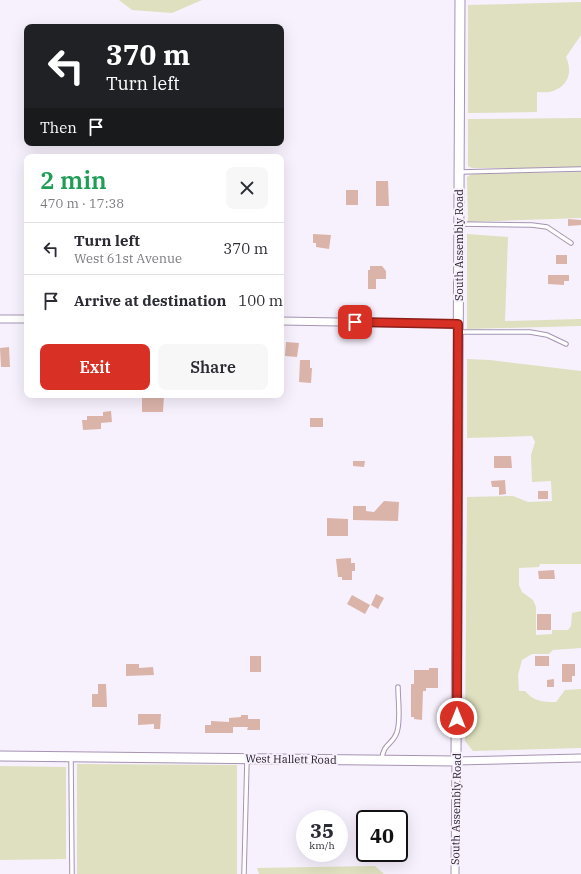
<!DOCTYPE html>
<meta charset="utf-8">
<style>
:root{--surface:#fff;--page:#f7f7f7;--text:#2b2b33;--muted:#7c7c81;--line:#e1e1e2;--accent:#d93025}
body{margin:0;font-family:"IBM Plex Serif",serif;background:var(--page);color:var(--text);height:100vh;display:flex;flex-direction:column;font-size:15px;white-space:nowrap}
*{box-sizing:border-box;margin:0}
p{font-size:13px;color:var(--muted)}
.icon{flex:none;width:22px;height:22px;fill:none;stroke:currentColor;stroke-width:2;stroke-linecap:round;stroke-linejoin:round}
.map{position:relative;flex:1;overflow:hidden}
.sheet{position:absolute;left:24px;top:154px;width:260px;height:244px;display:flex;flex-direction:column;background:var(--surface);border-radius:8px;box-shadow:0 4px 16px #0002}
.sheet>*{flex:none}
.banner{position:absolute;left:24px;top:24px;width:260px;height:122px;border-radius:8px;box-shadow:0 4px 16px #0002;background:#202124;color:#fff;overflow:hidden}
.speed{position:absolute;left:296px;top:810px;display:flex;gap:8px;font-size:20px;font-weight:700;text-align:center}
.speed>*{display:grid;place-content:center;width:52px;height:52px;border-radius:50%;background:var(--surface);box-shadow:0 4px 16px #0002;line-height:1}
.speed small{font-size:10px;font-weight:400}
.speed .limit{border:2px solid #111;border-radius:6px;background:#fff;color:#111}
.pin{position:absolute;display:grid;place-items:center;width:34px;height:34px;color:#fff;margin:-17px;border-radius:8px;box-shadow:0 2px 6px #0006}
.me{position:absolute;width:44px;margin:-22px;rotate:0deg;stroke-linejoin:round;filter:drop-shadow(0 0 3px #0008)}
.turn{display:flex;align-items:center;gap:14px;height:84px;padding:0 16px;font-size:18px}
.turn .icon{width:52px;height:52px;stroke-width:2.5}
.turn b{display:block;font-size:28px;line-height:34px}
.then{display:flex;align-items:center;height:38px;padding:0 16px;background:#0003;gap:8px;font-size:15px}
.round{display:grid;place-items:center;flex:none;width:42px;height:42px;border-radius:8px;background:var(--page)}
.head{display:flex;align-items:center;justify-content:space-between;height:68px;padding:0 16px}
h1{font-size:24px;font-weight:600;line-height:30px;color:#1e9e55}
.button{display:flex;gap:8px;margin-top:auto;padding:8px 16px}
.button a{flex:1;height:46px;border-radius:8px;background:var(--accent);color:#fff;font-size:16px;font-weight:600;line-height:46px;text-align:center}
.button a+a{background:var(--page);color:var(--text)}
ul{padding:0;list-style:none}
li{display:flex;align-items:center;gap:12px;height:52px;padding:0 16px;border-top:1px solid var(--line)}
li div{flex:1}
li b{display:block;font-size:15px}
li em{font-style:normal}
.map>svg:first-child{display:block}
</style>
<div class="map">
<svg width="581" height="874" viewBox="0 0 581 874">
<rect width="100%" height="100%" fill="#f7f0fd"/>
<path fill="#dee0bf" d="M119,0H202L172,13L132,10Z
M581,2V35L566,57C572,70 570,85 553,91C549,93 542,92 537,92V112L468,113V5Z
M581,118V169L472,168L468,166V119Z
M581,172V218L468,222L467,177L472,174Z
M467,234L508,237L505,321L581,319V326L467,329Z
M467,359L490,360L581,371V564H540L539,567L519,568V585L522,592L533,600L536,607V635L552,634V630H568L571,626L572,613L581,611V648L553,650L549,654H532L522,660L518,675L519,691H525C533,701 543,702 556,702L565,690L581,689V748L473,751L465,741L467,497L513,496L528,502L552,501L551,481L532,482L531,455L535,442L532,436L467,438Z
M77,764L237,765V874H77Z
M0,766L66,767V859L0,860Z
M375,866L384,874H259L257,868Z"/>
<path fill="#dbb4a9" d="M376,181H388L389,206H376Z
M346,190H358V205H346Z
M568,219L581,220V225L568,226Z
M313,234L331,235L329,249L316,247V243H313Z
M556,255H567V264H556Z
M370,266H382L386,271V279H376V289H368V270H370Z
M548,275H569V281H564V285L548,284Z
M286,342L299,343L297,357L285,356Z
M9,347L10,367H1L0,348Z
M300,360H310V368H312L311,383L299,382Z
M142,395H164L163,412H142Z
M111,411L112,422L101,423V429L83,430L82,420H87V416H103V412Z
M310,418H323V427H310Z
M494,456H511L512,468H494Z
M353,461H365L364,467L353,466Z
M505,480L506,494L499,495V487H492L491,481Z
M538,491H548V499H538Z
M384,501L399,502L398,521L353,520V506H366V511L374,512Z
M327,518L348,519V536H327Z
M351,558V563H355V571H352V580H342V577H338L336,559Z
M554,570L555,579H539L538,571Z
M376,594L384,598L378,609L371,605Z
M352,595L370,605L365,614L347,604Z
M537,614H551V630H537Z
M250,656H261V672H250Z
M535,656H549V666H535Z
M126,664H139V668L153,667L154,675L126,676Z
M562,664H575V676H572V682H562Z
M429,668H438V688H426V691H423L422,720L414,719V717H411V684H414V670H429Z
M554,679V687H547V680Z
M98,684H106L107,707H92V694H98Z
M138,714H161L160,729H154V724L138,725Z
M241,715H248V719H260V730H247L248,727H233V733H205V725H211V721L229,722V718L241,717Z"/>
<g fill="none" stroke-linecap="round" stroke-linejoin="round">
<defs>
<path id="service" d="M460,172L581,169
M460,224L532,225L547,227L571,243
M459,332H530L547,335L566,344
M71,758L72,874
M382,759C383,743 393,745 397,732C401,719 398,701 398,687
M244,874L247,760"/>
<path id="minor" d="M0,319H27
M281,321L458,324
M455,874L456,761L581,758"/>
<path id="tertiary" d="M0,756L456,761L460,0"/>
</defs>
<use href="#service" stroke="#a694b2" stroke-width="5.5"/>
<use href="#minor" stroke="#a694b2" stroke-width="9"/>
<use href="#tertiary" stroke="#a694b2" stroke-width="11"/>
<use href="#service" stroke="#fff" stroke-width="3.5"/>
<use href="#minor" stroke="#fff" stroke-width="7"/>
<use href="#tertiary" stroke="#fff" stroke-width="9"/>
</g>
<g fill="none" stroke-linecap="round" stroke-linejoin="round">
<defs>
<path id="route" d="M355,322L458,324L457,718"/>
</defs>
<use href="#route" stroke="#8d1f18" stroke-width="10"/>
<use href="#route" stroke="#d93025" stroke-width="7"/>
</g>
<g text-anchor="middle" stroke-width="4" stroke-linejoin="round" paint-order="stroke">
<g font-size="11" fill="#201925" stroke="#f7f0fd">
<text transform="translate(459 245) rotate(-90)" y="4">South Assembly Road</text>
<text transform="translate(291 759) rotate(1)" y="4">West Hallett Road</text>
<text transform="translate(456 809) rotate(-89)" y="4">South Assembly Road</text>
</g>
</g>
</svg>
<div class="speed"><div>35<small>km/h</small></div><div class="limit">40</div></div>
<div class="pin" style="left:355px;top:322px;background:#d93025"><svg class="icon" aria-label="arrive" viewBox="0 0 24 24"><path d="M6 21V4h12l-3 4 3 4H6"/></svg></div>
<svg class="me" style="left:457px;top:718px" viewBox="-20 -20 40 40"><circle r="17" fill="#d93025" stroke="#fff" stroke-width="3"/><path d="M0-11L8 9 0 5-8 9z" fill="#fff"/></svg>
<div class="banner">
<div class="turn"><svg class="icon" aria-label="left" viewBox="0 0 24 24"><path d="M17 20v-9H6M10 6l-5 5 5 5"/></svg><div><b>370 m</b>Turn left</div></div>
<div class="then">Then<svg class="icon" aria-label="arrive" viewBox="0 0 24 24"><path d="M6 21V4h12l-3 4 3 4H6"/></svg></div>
</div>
<section class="sheet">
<div class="head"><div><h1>2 min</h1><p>470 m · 17:38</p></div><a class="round"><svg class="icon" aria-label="close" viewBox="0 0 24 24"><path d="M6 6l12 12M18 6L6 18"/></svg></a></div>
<ul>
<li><svg class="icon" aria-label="left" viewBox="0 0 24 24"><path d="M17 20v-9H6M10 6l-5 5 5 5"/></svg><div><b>Turn left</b><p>West 61st Avenue</p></div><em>370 m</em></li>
<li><svg class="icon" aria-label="arrive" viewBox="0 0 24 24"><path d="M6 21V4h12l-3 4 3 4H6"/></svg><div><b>Arrive at destination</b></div><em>100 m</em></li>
</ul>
<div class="button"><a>Exit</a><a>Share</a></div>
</section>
</div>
